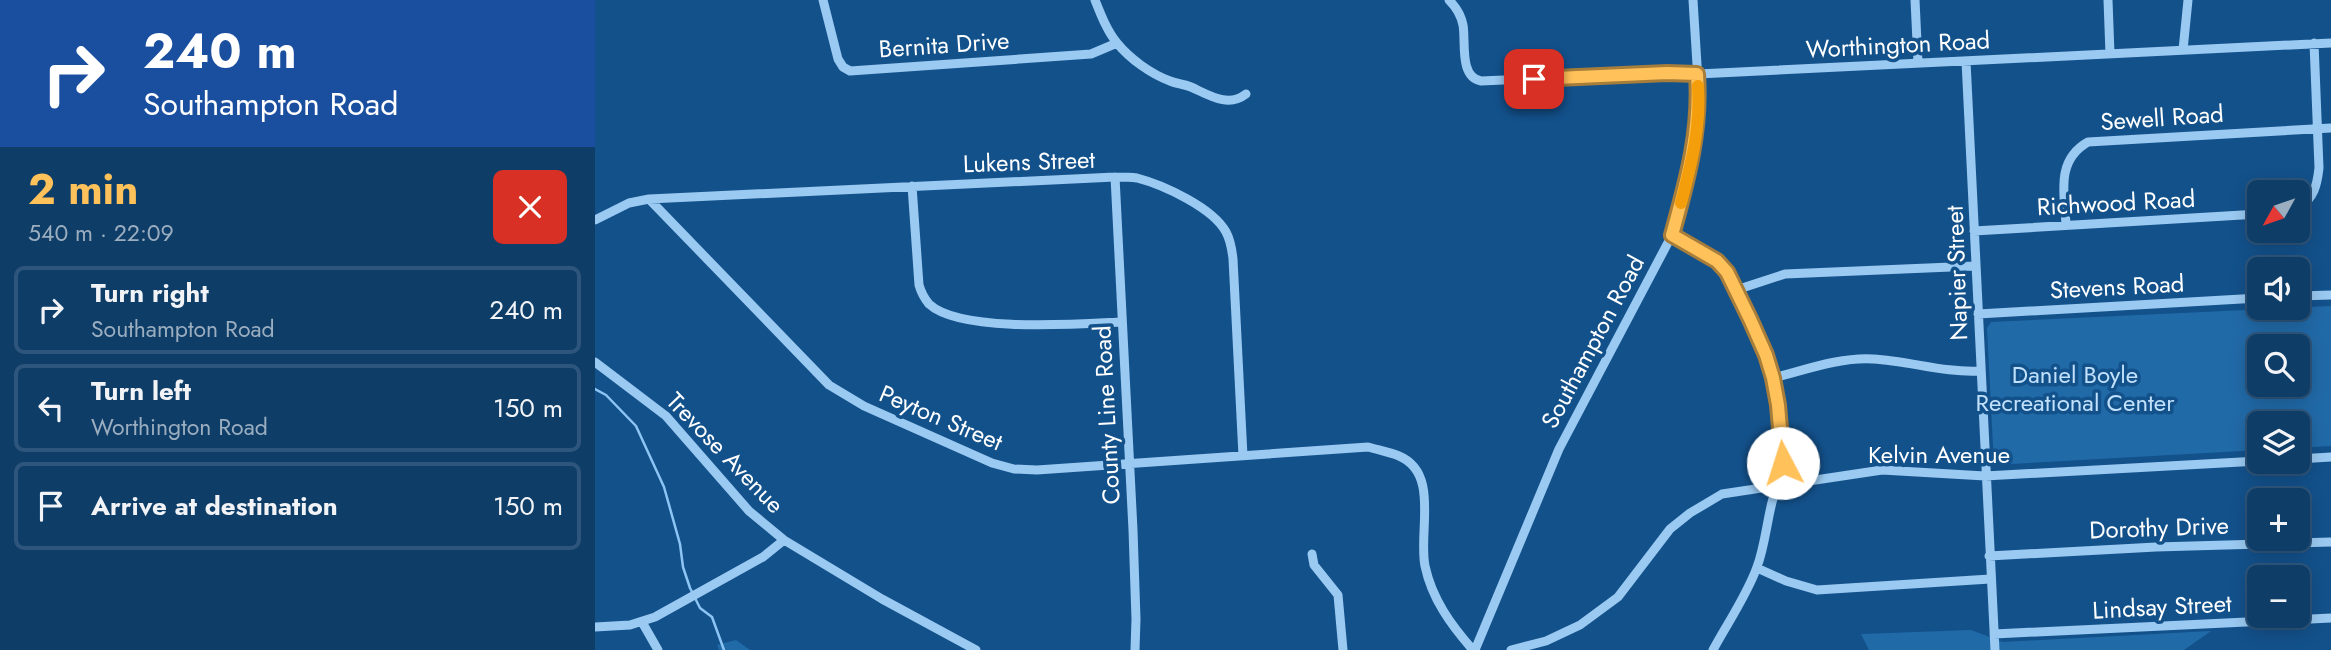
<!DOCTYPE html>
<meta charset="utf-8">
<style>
:root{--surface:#0e3d68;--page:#1c4871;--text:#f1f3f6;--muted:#9baec0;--line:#2e567c;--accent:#ffc15a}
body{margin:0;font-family:Jost,sans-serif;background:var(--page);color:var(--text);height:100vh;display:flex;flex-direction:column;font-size:26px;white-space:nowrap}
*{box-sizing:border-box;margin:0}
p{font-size:23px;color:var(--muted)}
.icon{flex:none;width:38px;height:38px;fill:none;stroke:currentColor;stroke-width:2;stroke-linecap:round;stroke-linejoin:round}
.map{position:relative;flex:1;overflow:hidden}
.drawer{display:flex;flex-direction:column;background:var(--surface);width:595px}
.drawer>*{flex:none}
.top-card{background:#1a4fa0;color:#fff;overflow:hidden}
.needle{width:46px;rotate:230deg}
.controls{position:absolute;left:1652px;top:180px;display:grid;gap:14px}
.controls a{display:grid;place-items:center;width:63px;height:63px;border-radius:10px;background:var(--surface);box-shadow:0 4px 18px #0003,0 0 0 2px var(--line);font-size:35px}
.pin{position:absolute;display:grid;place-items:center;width:60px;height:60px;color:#fff;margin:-30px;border-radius:14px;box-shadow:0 4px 10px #0006}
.me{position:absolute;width:77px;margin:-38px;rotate:355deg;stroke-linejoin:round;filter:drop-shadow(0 0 5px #0008)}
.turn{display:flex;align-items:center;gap:24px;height:147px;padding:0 28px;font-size:32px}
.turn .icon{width:91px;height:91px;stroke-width:2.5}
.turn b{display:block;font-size:49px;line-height:60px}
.round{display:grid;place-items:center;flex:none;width:74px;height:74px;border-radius:10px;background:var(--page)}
.overview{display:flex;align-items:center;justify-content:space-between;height:119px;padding:0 28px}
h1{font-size:42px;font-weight:700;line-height:52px;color:var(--accent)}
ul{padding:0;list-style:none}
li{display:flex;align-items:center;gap:21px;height:88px;margin:0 14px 10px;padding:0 14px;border:4px solid var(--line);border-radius:10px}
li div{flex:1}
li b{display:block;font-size:26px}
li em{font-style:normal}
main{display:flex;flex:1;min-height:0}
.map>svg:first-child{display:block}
</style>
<main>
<section class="drawer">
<div class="top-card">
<div class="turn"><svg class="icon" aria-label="right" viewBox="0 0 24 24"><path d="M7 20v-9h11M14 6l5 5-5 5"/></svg><div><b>240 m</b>Southampton Road</div></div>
</div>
<div class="overview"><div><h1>2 min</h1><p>540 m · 22:09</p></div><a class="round" style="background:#d93025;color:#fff"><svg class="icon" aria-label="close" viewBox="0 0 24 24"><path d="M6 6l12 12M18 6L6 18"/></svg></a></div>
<ul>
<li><svg class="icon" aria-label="right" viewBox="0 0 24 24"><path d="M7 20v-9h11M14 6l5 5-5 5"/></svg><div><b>Turn right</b><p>Southampton Road</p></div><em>240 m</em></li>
<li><svg class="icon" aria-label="left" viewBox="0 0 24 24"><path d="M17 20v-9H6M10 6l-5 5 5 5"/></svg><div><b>Turn left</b><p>Worthington Road</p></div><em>150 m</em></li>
<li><svg class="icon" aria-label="arrive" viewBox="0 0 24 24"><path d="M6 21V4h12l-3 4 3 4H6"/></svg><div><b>Arrive at destination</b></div><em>150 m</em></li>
</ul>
</section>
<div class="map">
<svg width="1736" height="650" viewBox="0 0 1736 650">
<rect width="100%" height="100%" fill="#13518b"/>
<path fill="#216aa8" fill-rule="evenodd" d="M1736,306V446L1703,448V424H1664V450L1399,465L1392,328L1396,322ZM1664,346H1703V385H1664Z
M1376,630L1408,642L1616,631L1589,650H1274L1266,634Z
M141,640L155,650H124L122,645Z"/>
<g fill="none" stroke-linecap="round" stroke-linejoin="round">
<path stroke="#8cc5f4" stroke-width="2.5" d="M0,389L11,395L41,426L69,487L85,544L88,567L95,588L105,608L117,617L129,650"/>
<path stroke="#9ac9f1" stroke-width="9" d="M228,0L243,59L248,67L255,71L496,54L522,43
M500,0C506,15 512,31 522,43C535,59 556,74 575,81C582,84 589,84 596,87C614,95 633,108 651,94
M854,0C861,7 866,15 868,25C871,42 864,77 886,81L1072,73L1103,74L1736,43
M1320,0L1323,63
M1513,0L1515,54
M1588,50L1593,0
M1371,61L1400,650
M520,177L538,530L541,619L540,650
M317,186L324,285C326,292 329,298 334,304C365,333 484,324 526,322
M54,199L234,385L269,406L397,463L419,469L442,470L773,447C783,450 794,452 804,456C845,473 823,532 830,566C837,599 856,625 878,650
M1703,209C1719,198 1722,186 1724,168L1719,43
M0,220L34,203L54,199L520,177C527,177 535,177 542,178C569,185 618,208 631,232C636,241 637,250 638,259L648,456
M1471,224C1469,193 1461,160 1493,142L1736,128
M1379,231L1664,214
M1077,235L1122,261L1132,272L1155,319L1171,354L1178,378L1183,405L1187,476C1172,503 1173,538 1162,567C1152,595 1132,624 1118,650
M1141,290L1190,274L1380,266
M1703,296L1736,295
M1383,314L1664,298
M0,362L71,416L154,511L189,540L287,599L381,650
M1178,378C1210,370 1245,357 1278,359C1315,361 1349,373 1385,371
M1703,459L1736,457
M717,554L719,565L743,595L748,650
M1394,556L1561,547L1736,542
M1162,568L1191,581L1222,590L1395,579
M47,622L63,650
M0,627L35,625L60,617L168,557L189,540
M1399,634L1736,618
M880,650L964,449L1077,235L1098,159L1102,128L1104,97L1098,0
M916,650L951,641L985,625L1023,597L1075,529L1095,513L1127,494L1287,470L1390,476L1664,461"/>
</g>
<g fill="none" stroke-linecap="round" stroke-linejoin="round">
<defs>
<path id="route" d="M939,79L1072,73L1102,74C1106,132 1092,180 1077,235L1122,261L1132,272L1155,319L1171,355L1178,378L1183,405L1188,463"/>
</defs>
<use href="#route" stroke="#a67d3a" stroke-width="18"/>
<use href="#route" stroke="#ffc15a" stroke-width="12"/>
<path stroke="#f59e0b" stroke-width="12" d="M1086,203C1096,165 1106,127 1103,86"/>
</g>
<g text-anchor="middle" stroke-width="7" stroke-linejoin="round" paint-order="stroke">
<g font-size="24" fill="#fff" stroke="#13518b">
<text transform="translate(349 45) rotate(-4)" y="8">Bernita Drive</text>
<text transform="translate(1303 45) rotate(-3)" y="8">Worthington Road</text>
<text transform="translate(1567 118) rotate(-4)" y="8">Sewell Road</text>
<text transform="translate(434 162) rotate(-2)" y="8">Lukens Street</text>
<text transform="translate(1521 203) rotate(-3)" y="8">Richwood Road</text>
<text transform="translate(1362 273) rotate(-92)" y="8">Napier Street</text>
<text transform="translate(1522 287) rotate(-3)" y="8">Stevens Road</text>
<text transform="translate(998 342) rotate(-62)" y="8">Southampton Road</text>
<text transform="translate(512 415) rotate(-93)" y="8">County Line Road</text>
<text transform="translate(346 418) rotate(23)" y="8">Peyton Street</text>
<text transform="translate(130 453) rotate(46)" y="8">Trevose Avenue</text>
<text x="1344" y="463">Kelvin Avenue</text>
<text transform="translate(1564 528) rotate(-2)" y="8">Dorothy Drive</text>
<text transform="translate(1567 607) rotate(-3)" y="8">Lindsay Street</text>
</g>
<g font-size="24" fill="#c1e1fc" stroke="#13518b">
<text x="1480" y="383">Daniel Boyle<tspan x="1480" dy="28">Recreational Center</tspan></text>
</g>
</g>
</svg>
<div class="controls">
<a><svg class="needle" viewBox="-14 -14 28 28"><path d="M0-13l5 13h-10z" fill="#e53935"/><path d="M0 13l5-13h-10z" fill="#9baec0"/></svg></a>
<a><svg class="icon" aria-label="sound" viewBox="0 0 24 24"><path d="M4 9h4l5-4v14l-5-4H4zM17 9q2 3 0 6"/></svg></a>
<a><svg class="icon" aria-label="search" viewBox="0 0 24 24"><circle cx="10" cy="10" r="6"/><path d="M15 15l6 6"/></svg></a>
<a><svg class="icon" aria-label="layers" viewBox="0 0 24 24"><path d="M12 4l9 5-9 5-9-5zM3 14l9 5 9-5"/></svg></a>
<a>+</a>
<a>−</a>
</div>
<div class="pin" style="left:939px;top:79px;background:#d93025"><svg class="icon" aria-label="arrive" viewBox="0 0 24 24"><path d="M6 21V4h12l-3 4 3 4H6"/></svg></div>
<svg class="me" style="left:1188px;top:463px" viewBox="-20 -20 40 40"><circle r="19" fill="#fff"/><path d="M0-13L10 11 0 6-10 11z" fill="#ffc15a"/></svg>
</div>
</main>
